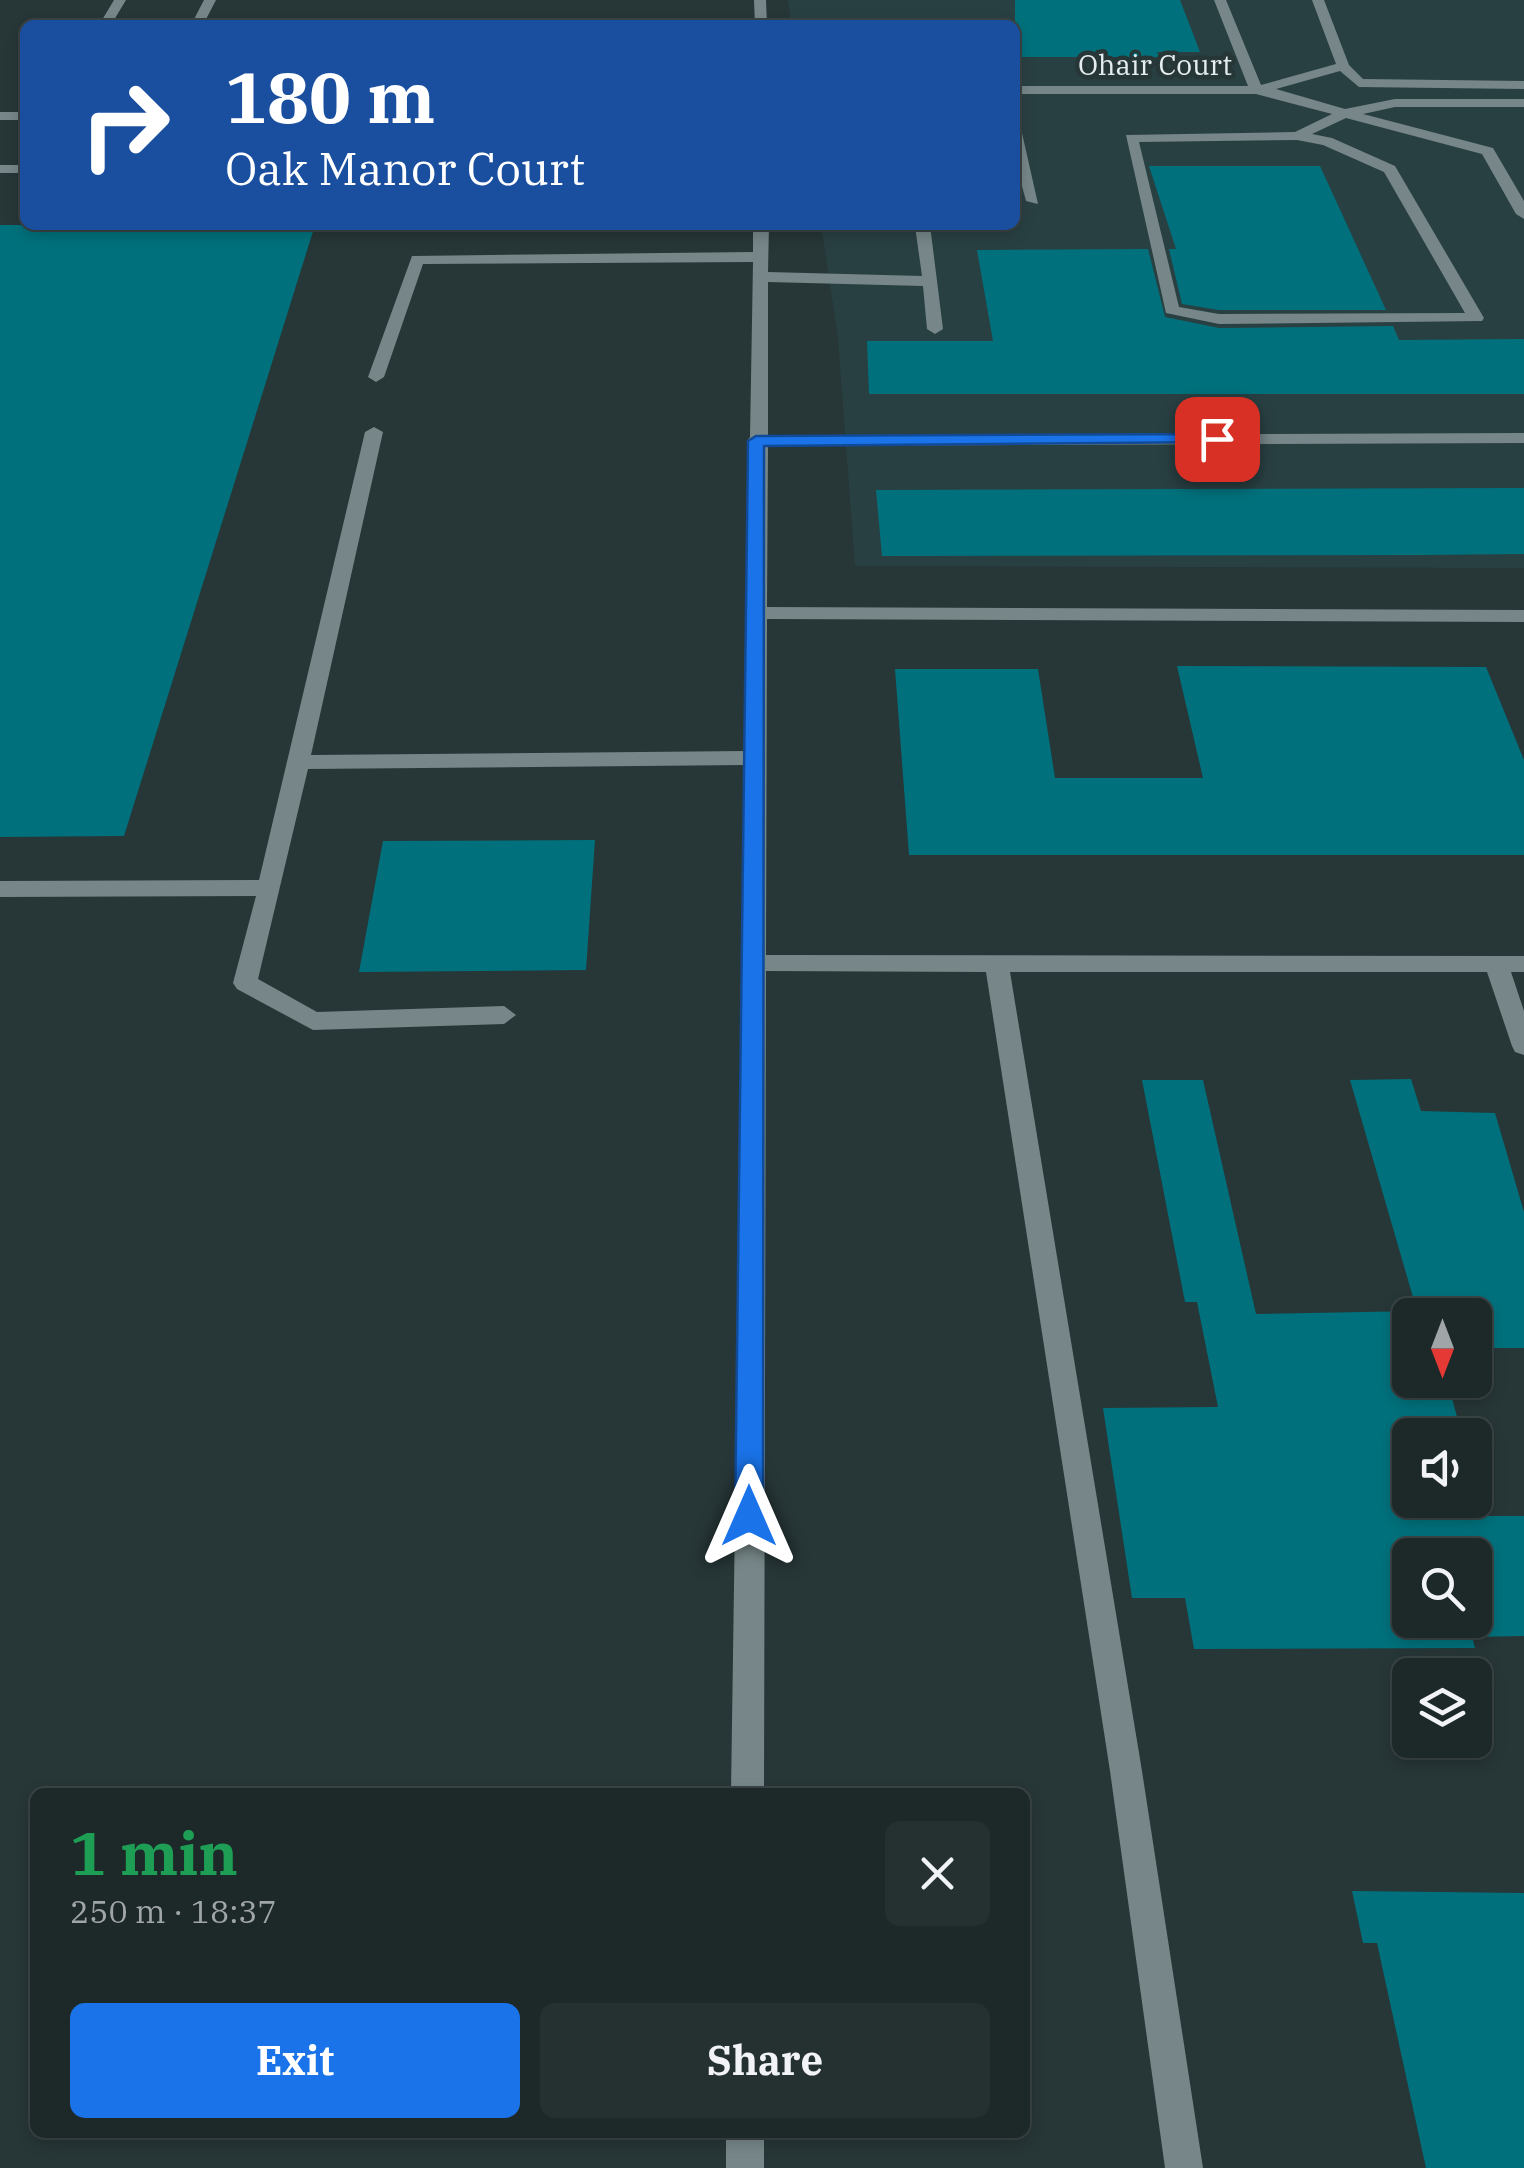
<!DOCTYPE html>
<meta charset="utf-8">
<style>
:root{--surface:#1d2829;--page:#253031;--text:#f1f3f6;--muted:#a0a6a8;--line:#3b4446;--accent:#1a73e8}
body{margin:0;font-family:"IBM Plex Serif",serif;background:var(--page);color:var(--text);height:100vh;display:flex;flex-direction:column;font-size:38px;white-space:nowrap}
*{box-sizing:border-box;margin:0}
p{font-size:32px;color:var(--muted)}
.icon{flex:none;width:55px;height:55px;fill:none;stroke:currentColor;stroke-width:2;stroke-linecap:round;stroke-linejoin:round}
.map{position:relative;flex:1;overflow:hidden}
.details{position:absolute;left:30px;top:1788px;width:1000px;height:350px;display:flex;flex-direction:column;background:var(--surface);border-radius:15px;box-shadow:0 5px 15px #0003,0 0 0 2px var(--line)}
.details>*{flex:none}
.top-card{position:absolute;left:20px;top:20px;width:1000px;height:210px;border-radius:15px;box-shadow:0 5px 15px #0003,0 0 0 2px var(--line);background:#1a4fa0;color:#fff;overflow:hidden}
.needle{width:65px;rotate:180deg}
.tools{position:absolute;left:1392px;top:1298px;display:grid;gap:20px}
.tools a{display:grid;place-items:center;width:100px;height:100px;border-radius:15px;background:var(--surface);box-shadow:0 5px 15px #0003,0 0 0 2px var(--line);font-size:50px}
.pin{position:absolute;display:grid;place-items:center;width:85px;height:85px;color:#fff;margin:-42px;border-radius:20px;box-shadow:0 5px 15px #0006}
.me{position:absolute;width:110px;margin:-55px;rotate:0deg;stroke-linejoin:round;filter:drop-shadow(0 0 8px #0008)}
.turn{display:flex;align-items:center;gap:35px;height:210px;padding:0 40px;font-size:45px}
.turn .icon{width:130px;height:130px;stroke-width:2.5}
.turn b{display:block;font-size:70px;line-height:85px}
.round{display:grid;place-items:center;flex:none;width:105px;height:105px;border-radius:15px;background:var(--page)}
.overview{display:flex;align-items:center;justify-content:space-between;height:170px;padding:0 40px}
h1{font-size:60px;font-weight:700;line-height:75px;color:#1e9e55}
.button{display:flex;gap:20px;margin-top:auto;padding:20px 40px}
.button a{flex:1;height:115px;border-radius:15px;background:var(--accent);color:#fff;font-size:40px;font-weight:700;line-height:115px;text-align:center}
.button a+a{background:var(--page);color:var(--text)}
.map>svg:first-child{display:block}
</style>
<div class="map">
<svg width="1524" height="2168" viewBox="0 0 1524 2168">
<rect width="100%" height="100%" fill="#273637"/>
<path fill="#294043" d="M788,0H1524V568L855,566L838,338L821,225H1015V25H792Z"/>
<path fill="#00717c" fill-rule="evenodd" d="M1015,0H1180L1200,52H1157L1159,57H1015Z
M1149,166H1320L1386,310H1219L1182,304L1169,249H1176Z
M0,225H315L124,836L0,837Z
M1148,249L1165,317L1219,328L1393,326L1399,340L1524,339V394H869L867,341H993L977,250Z
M1524,488V554L1421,555L882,556L876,490Z
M1177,666L1486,667L1524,760V855H909L895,669H1038L1055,778H1203Z
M595,840L586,970L359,972L383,841Z
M1411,1079L1421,1111L1495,1113L1524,1212V1348H1475V1315H1410V1380H1447L1462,1435H1410V1500H1475V1482L1484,1516H1524V1636L1472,1637L1475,1648L1194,1649L1185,1598H1132L1103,1408L1218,1407L1197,1302H1185L1142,1080H1203L1256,1314L1417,1311L1350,1080ZM1410,1555H1475V1620H1410Z
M1352,1891L1524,1893V2168H1426L1377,1943H1363Z"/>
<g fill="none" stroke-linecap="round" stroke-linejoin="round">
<path fill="#778789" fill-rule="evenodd" d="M114,0H126L111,25H99Z
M204,0H216L203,25H191Z
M754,0H766L767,25H755Z
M1214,0H1226L1261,85L1336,64L1312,0H1324L1349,65L1363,79L1524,81V89L1359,87L1340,71L1276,89L1345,109L1395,99H1524V107H1395L1363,114L1493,148L1524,201V219L1516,214L1482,154L1346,118L1312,134L1332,138L1395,166L1484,318L1482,321L1219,324L1166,313L1126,135L1295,132L1332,114L1256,94H1015V86H1248ZM1297,140L1323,145L1384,172L1465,313L1219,314L1179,307L1139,142Z
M0,112H25V120H0Z
M1015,129L1022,133L1038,204L1026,201L1015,160Z
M0,165H25V173H0Z
M753,225H769L768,272L922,276L915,226L930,225L943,329L935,334L927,329L923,286L768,282V436L1524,433V443L768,446L767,607L1524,610V622L767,619L766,955L1524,956V972H1511L1524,1011V1055L1515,1052L1512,1046L1487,972H1010L1142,1771L1203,2168H1165L1110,1771L986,972L766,971L764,1792H731L746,765L308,769L258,979L317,1012L504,1006L516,1015L504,1024L313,1030L237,989L233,983L256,896L0,897V881L259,880L365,432L374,427L383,432L311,755L746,751L750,445L747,441L750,437L753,262L423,264L384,377L376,382L368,377L412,256L753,252Z
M726,2132H764V2168H726Z"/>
</g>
<path fill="#1a73e8" stroke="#114b97" stroke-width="2.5" d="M1217,434L1222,436V442L764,446L763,1516L759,1525L749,1528L739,1525L735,1516L748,441L756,436Z"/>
<g text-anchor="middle" stroke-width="9" stroke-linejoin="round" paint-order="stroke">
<g font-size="28" fill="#e4edef" stroke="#273637">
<text x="1155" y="75">Ohair Court</text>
</g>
</g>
</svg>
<div class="tools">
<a><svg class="needle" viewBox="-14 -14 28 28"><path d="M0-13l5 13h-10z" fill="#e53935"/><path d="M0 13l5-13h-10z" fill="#a0a6a8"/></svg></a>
<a><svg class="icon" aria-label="sound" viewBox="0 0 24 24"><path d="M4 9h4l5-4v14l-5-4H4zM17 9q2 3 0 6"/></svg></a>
<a><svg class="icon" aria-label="search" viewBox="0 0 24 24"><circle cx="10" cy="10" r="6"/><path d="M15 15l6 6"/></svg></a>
<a><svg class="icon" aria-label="layers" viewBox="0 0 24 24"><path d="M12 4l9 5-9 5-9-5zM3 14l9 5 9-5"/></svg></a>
</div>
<div class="pin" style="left:1217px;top:439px;background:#d93025"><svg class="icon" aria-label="arrive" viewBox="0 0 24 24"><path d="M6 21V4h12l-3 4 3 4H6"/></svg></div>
<svg class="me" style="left:749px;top:1516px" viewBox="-20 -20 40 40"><path d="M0-17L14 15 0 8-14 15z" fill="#1a73e8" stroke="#fff" stroke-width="4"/></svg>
<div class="top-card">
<div class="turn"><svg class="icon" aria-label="right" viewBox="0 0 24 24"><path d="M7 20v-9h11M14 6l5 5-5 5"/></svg><div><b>180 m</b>Oak Manor Court</div></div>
</div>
<section class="details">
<div class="overview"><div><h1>1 min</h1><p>250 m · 18:37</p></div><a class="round"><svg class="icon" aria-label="close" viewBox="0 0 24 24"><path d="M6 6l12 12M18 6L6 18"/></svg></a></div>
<div class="button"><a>Exit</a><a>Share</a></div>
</section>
</div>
